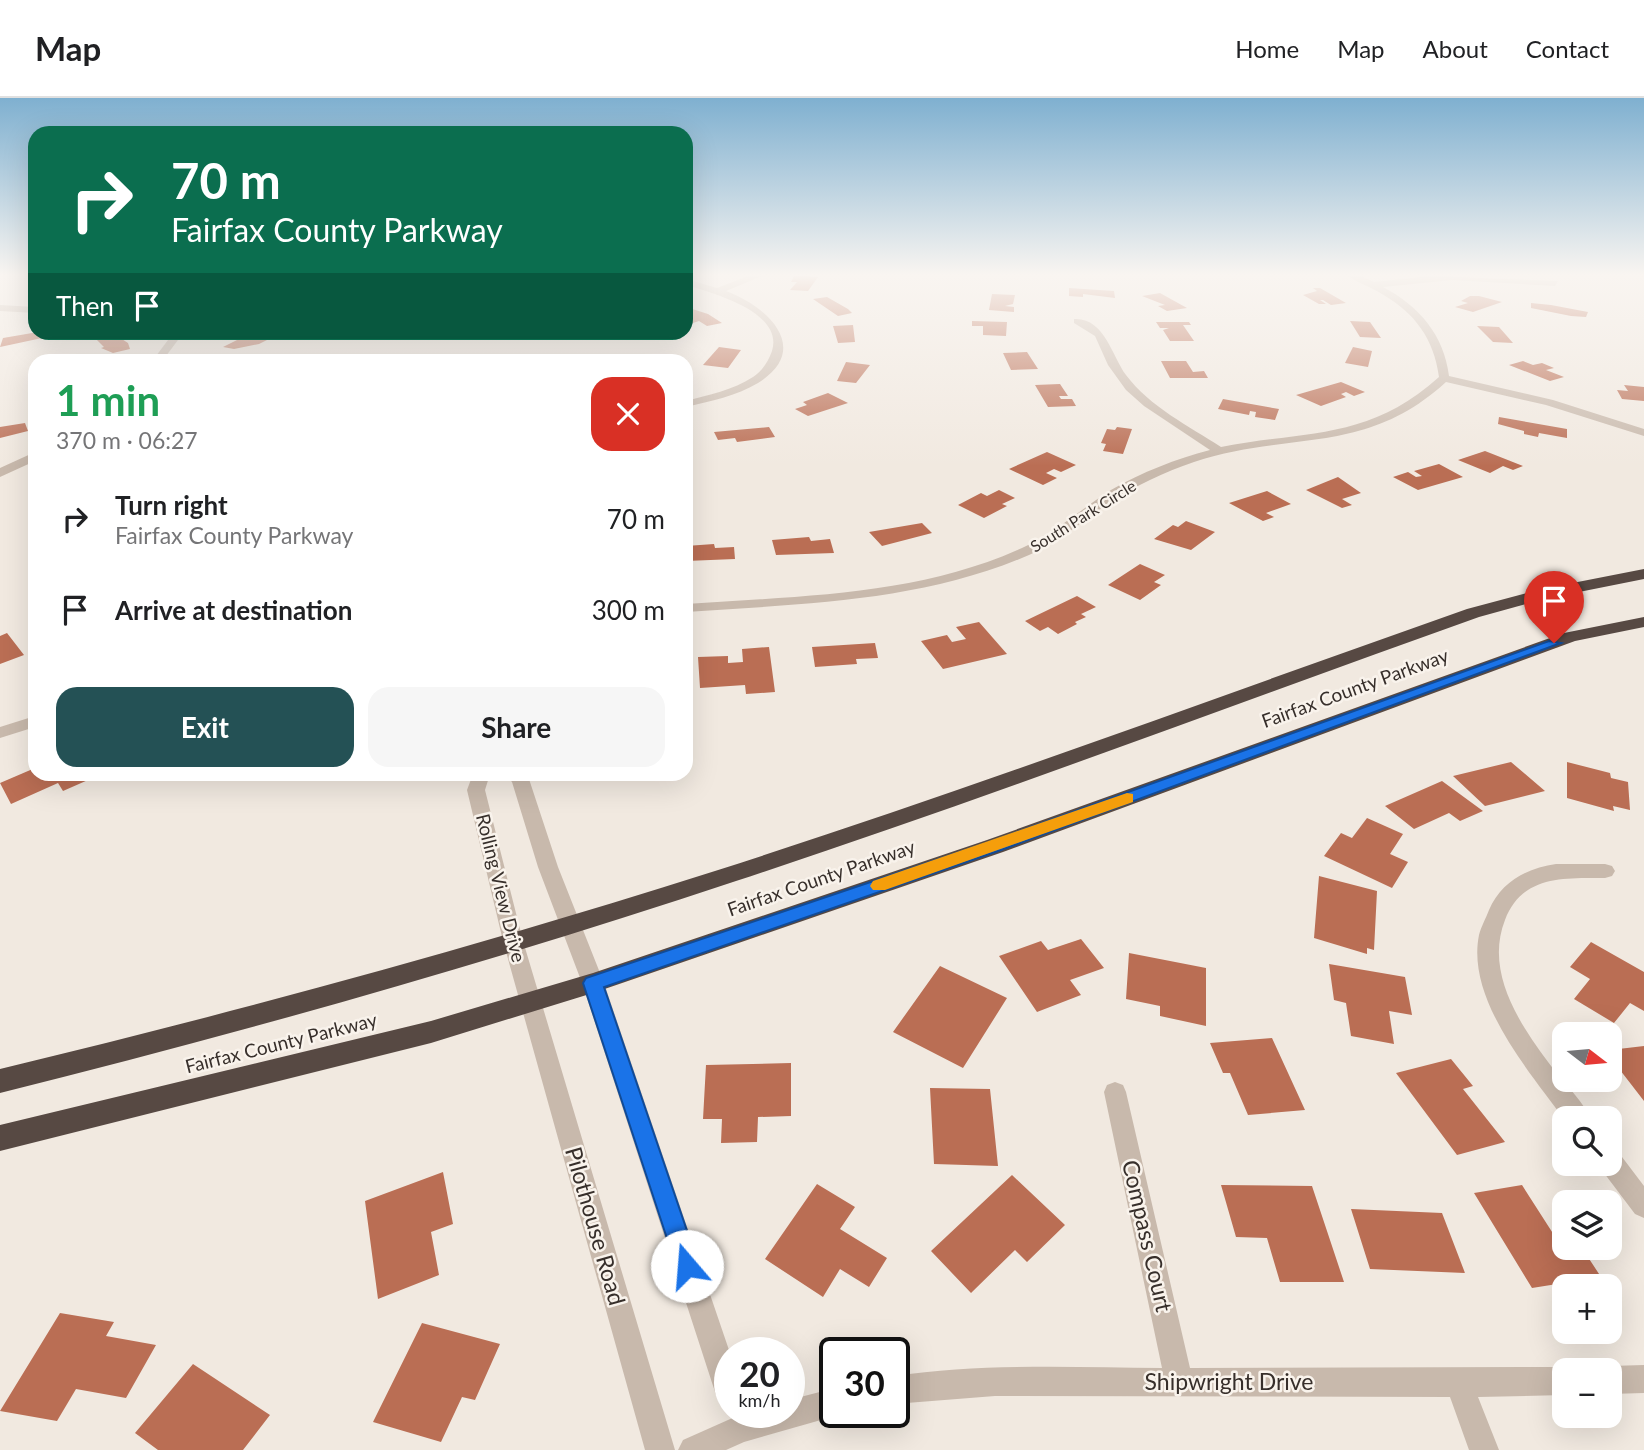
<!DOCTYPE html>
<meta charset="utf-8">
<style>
:root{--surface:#fff;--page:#f6f6f6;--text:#202124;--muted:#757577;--line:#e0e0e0;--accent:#245155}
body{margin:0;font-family:Lato,sans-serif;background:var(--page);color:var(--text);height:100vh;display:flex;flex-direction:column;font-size:26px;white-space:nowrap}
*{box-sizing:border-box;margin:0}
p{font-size:23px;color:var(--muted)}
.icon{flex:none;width:38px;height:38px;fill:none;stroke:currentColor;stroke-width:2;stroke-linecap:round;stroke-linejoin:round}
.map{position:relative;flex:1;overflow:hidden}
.sheet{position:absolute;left:28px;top:256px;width:665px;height:427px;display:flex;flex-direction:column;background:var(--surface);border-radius:21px;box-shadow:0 7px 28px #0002}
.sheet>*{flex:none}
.top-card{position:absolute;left:28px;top:28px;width:665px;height:214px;border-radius:21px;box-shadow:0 7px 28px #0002;background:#0b6e4f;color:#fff;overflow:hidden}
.needle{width:46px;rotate:106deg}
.tools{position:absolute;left:1552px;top:924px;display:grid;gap:14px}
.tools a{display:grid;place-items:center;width:70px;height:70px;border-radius:14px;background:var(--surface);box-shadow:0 7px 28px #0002;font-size:35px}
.speed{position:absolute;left:714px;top:1239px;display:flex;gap:14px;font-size:35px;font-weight:700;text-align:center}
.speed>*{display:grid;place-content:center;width:91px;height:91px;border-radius:50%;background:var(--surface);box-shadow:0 7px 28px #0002;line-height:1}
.speed small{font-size:18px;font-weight:400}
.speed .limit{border:4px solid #111;border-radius:10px;background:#fff;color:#111}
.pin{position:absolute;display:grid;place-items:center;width:60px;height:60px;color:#fff;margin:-72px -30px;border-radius:50% 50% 50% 0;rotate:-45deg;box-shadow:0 0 7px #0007}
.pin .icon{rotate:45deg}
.me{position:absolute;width:77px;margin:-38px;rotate:342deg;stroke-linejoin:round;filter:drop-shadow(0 0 5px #0008)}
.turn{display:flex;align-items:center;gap:24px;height:147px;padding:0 28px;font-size:32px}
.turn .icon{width:91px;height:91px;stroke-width:2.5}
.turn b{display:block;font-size:49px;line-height:60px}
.then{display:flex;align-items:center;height:66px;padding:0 28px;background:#0003;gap:14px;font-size:26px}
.round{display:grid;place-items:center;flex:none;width:74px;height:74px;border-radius:21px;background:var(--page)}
.head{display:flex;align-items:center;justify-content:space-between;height:119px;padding:0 28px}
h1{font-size:42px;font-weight:700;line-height:52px;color:#1e9e55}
.cta{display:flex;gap:14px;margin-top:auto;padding:14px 28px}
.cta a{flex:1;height:80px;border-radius:21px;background:var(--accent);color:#fff;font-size:28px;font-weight:700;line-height:80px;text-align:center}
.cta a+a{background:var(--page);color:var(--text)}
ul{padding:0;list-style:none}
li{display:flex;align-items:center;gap:21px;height:91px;padding:0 28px}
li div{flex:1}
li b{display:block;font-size:26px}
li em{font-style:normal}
header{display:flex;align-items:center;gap:42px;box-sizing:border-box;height:98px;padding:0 35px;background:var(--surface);border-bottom:2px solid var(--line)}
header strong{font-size:33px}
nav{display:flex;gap:38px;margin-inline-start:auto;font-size:24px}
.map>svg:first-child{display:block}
</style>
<header>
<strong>Map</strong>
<nav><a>Home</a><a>Map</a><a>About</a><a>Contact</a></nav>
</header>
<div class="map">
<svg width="1644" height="1352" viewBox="0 0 1644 1352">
<rect width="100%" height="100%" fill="#f1e9e0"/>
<path fill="#ba6e54" d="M794,178H805L818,179L808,193L790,192L797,184H791Z
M1069,190L1114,193L1115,200L1083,196V199L1069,198Z
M1313,190H1320L1346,205L1331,207L1323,202H1320L1326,206H1319L1303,197L1317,193Z
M1160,195L1187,210L1167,213L1158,208L1165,207L1142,198Z
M992,196L1015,197L1013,206L1005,208L1014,209V214L989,212Z
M1470,198H1479L1502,204L1473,214L1455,209L1468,205L1461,203Z
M827,199L848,211L852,215L838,218L813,201Z
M1531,205L1551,207L1588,214L1586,219L1571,218L1531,210Z
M686,209L708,216L722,225L707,228L699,223L693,225L686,221Z
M972,223L1007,224L1006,238L983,237V228H972Z
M1350,223L1370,224L1381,240L1360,239Z
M1156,224H1189L1191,227H1183L1194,243H1170L1163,232L1169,230H1160Z
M853,227L855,244L838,245L833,228Z
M1477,228L1499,229L1513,245L1493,244Z
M38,234L56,237L0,249L3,240Z
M272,234L260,241L267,242L259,246L234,251L223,249L251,235Z
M114,236L128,245L130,251L113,255L101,250L104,249L95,240Z
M719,249L741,252L728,270L703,267Z
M1353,249L1372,253L1368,269L1345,265Z
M1027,254L1038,271L1011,272L1003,255Z
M1161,263H1186L1193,274L1204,273L1208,280H1170Z
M1523,263L1533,267L1542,265L1554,270L1546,272L1564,279L1550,283L1509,267Z
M846,264L870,267L856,285L837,283Z
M1341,284L1365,294L1354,298L1346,294L1341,296L1346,299L1321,308L1296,297Z
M1060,286L1068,298H1059L1061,301H1072L1076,308L1048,309L1035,287Z
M1624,287L1644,289V303L1622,301L1617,292L1628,293Z
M828,295L848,305L808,318L795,311L807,307L803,304Z
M1223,301L1279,311L1275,322L1255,319L1256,314L1250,313L1249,317L1218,311Z
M1499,319L1567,331V340L1539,335L1538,339L1524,336V333L1498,326Z
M25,325L28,333L0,340V329Z
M769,329L775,339L737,344L735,340L718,342L714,334Z
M1117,329L1132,331L1123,356L1103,353L1106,346L1101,345L1107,331L1115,332Z
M1485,353L1523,368L1513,372L1503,368L1490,375L1458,362Z
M1047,354L1076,367L1061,374L1054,371L1046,375L1057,380L1043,387L1009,371Z
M1439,366L1463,379L1418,392L1393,379L1408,374L1416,379L1422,378L1414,373Z
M1338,379L1361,395L1342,401L1352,407L1342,410L1306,392Z
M999,392L1015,400L1002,406L1007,408L984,420L958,407L981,395L987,398Z
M1267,393L1291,406L1266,415L1274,419L1263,423L1229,405Z
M1186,423L1215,434L1191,452L1154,441L1173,427L1178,429Z
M922,425L932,435L882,448L869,434Z
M809,439L811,443L830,441L834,455L776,457L772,442Z
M714,446L715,450L734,449L735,461L686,463V448Z
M1140,466L1165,477L1154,484L1161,487L1140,502L1108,487Z
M1077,498L1096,509L1081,516L1086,519L1075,524L1077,526L1058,536L1048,529L1040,533L1025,523Z
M979,524L1007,556L943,571L921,543L947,537L952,544L966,541L956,529Z
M7,535L24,557L0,566V538Z
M875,545L878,560L856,561L857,566L815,569L812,549Z
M769,549L775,594L746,596L745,587L700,590L698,559L728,558V565L743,564L742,551Z
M1511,664L1545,693L1485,708L1453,678Z
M1567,664L1610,675L1611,680L1628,684L1630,712L1613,708L1614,713L1567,700Z
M35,670V676H89L84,678L88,682L63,693L58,685L11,706L0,685Z
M1442,683L1483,713L1460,723L1449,715L1414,731L1385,708Z
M1367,720L1403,736L1390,756L1408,764L1392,790L1324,758L1341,735L1352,740Z
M1319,778L1377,793L1374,852L1367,850V856L1314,840Z
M1081,841L1104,870L1070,882L1081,897L1037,914L999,858L1041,843L1048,852Z
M1591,844L1644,874V913L1630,905L1614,925L1574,901L1590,881L1570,869Z
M1129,855L1206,870V928L1160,918V908L1126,901Z
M1329,866L1405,879L1412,917L1389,913L1394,946L1351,938L1346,905L1334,902Z
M940,868L1007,900L963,970L893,934Z
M1272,940L1305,1012L1248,1017L1230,975H1223L1210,945Z
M1644,948V1003L1610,959V952Z
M1451,961L1473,988L1463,991L1505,1044L1457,1057L1396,975Z
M791,965V1018L758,1019L757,1044L721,1045L722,1021H703L706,967Z
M930,990L990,991L998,1068L934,1066Z
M443,1074L453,1126L431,1134L439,1177L378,1201L365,1103Z
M1012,1077L1065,1127L1027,1164L1015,1152L971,1195L931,1153Z
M817,1086L855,1109L840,1131L887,1160L869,1189L840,1171L823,1199L765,1161Z
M1221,1087L1312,1088L1344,1184H1280L1267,1140L1236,1139Z
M1522,1087L1554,1137L1564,1136V1150H1582L1601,1179L1532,1190L1474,1095Z
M1351,1111L1442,1115L1465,1175L1370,1171Z
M60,1215L114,1224L106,1238L156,1247L126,1300L76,1291L57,1323L0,1313Z
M422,1225L500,1246L475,1302L462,1299L441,1344L373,1324Z
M193,1266L270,1317L243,1352H158L135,1335Z"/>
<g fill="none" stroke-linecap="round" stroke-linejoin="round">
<path fill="#c8b9ac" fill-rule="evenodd" d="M748,178H762L726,193C767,208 813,251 758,285C736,298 711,303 686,309V303C708,297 733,292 753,279C762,273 768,264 772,253C784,214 713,195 686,187V181L717,190Z
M1348,178H1361L1374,184L1431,178L1558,183L1555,188L1452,182L1383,189C1419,208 1444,237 1449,278L1553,302L1644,331V338L1546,307L1446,284C1364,359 1289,332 1194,364C1164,374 1135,388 1109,405C1082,423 1058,445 1029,457C921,504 802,506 686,514V506C798,498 917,498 1022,450C1054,436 1081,411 1111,392C1142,374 1176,361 1210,352L1144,308L1126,292L1108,267L1095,238L1074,225V221C1104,219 1112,258 1126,277C1150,309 1189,328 1221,349C1307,332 1368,343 1439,279C1434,241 1415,215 1382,196C1371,189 1358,185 1348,178Z
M0,207L35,209V215L0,213Z
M174,234H184L163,262H153Z
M35,354V363L0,379V370Z
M35,618V629L0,640V629Z
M473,676H490L485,692L523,843L675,1352H645L503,843L467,692Z
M505,676H524L529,681L558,769L604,885L730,1255V1311L720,1307L716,1297L582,885L538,769L512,684Z
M1556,766H1605L1612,768L1615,773L1612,778L1605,780C1564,780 1522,777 1505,822C1483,878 1525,934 1558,977C1569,990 1583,1004 1590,1020L1564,1021C1529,973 1466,901 1479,837C1481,829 1486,820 1489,812C1501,784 1527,770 1556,766Z
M1115,984L1123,987L1126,994L1190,1270L1564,1269L1572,1272H1564V1297L1478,1299L1499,1352H1469L1450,1299L995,1298L894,1306V1278C982,1265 1073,1269 1162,1270L1104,994L1107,987Z
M1610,1052L1619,1055L1644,1088V1120L1635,1116L1601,1071L1599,1066H1610Z
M1644,1267V1295L1610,1296V1272H1600L1610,1268Z
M835,1290V1314H844L835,1318L744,1344L726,1352H678L683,1342L746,1314H789V1302Z"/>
<path fill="#574943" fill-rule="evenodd" d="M1644,471V481L1544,501L1479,519C1232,607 985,701 736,783C493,864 248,933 0,995V971C241,913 479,848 715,773C968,692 1217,599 1467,511L1542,491Z
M1644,519V529L1575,543L1003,754L593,895L431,945L0,1053V1027L431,923L593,875L987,742L1564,535Z"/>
</g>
<linearGradient id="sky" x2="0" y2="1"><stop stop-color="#7fb0d0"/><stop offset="0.48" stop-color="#f9f5f1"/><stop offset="1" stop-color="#f9f5f1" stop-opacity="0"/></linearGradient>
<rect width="1644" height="368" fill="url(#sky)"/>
<path fill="#1a73e8" stroke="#114b97" stroke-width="2" d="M1549,543L1561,545L1001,752L604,889L699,1168L695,1177L687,1180L679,1177L583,885L586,880L989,744Z"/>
<path fill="#f59e0b" d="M1127,695L1133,696V704L885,792H873L870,788L873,783Z"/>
<g text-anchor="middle" stroke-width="5" stroke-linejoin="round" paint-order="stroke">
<g font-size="16" fill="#372f2b" stroke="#f9f3ec">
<text transform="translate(1083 418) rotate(-32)" y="6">South Park Circle</text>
</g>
<g font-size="19" fill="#372f2b" stroke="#f9f3ec">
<text transform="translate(1355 590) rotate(-20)" y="7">Fairfax County Parkway</text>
<text transform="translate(821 780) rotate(-19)" y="7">Fairfax County Parkway</text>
<text transform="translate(501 790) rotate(76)" y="7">Rolling View Drive</text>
<text transform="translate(281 945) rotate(-14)" y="7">Fairfax County Parkway</text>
</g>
<g font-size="23" fill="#372f2b" stroke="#f9f3ec">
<text transform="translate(595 1128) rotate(74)" y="8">Pilothouse Road</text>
<text transform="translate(1147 1138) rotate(77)" y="8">Compass Court</text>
<text x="1229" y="1292">Shipwright Drive</text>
</g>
</g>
</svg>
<div class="tools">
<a><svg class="needle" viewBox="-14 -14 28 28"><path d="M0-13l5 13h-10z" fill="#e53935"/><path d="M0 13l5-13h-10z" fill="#757577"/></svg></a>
<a><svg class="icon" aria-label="search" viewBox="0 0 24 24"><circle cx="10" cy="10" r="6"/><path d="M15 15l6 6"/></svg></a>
<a><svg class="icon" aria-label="layers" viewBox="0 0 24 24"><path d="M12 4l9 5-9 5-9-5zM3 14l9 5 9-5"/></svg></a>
<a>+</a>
<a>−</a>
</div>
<div class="speed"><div>20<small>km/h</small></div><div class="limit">30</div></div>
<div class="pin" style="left:1554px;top:545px;background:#d93025"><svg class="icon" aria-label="arrive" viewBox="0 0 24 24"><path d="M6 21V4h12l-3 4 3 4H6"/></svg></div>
<svg class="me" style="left:687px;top:1168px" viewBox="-20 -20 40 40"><circle r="19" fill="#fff"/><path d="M0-13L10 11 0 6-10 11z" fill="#1a73e8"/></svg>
<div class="top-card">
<div class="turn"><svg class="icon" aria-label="right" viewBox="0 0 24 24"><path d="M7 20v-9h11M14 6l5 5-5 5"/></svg><div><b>70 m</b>Fairfax County Parkway</div></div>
<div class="then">Then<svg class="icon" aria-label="arrive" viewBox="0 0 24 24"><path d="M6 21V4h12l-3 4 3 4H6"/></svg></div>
</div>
<section class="sheet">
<div class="head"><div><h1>1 min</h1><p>370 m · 06:27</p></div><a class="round" style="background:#d93025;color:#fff"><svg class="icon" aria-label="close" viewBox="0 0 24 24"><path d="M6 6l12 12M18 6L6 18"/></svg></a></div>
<ul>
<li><svg class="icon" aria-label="right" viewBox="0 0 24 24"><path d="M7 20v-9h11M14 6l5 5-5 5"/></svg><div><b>Turn right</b><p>Fairfax County Parkway</p></div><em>70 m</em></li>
<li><svg class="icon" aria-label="arrive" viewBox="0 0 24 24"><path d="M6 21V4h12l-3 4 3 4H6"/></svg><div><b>Arrive at destination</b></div><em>300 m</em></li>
</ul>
<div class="cta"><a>Exit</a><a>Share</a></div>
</section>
</div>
